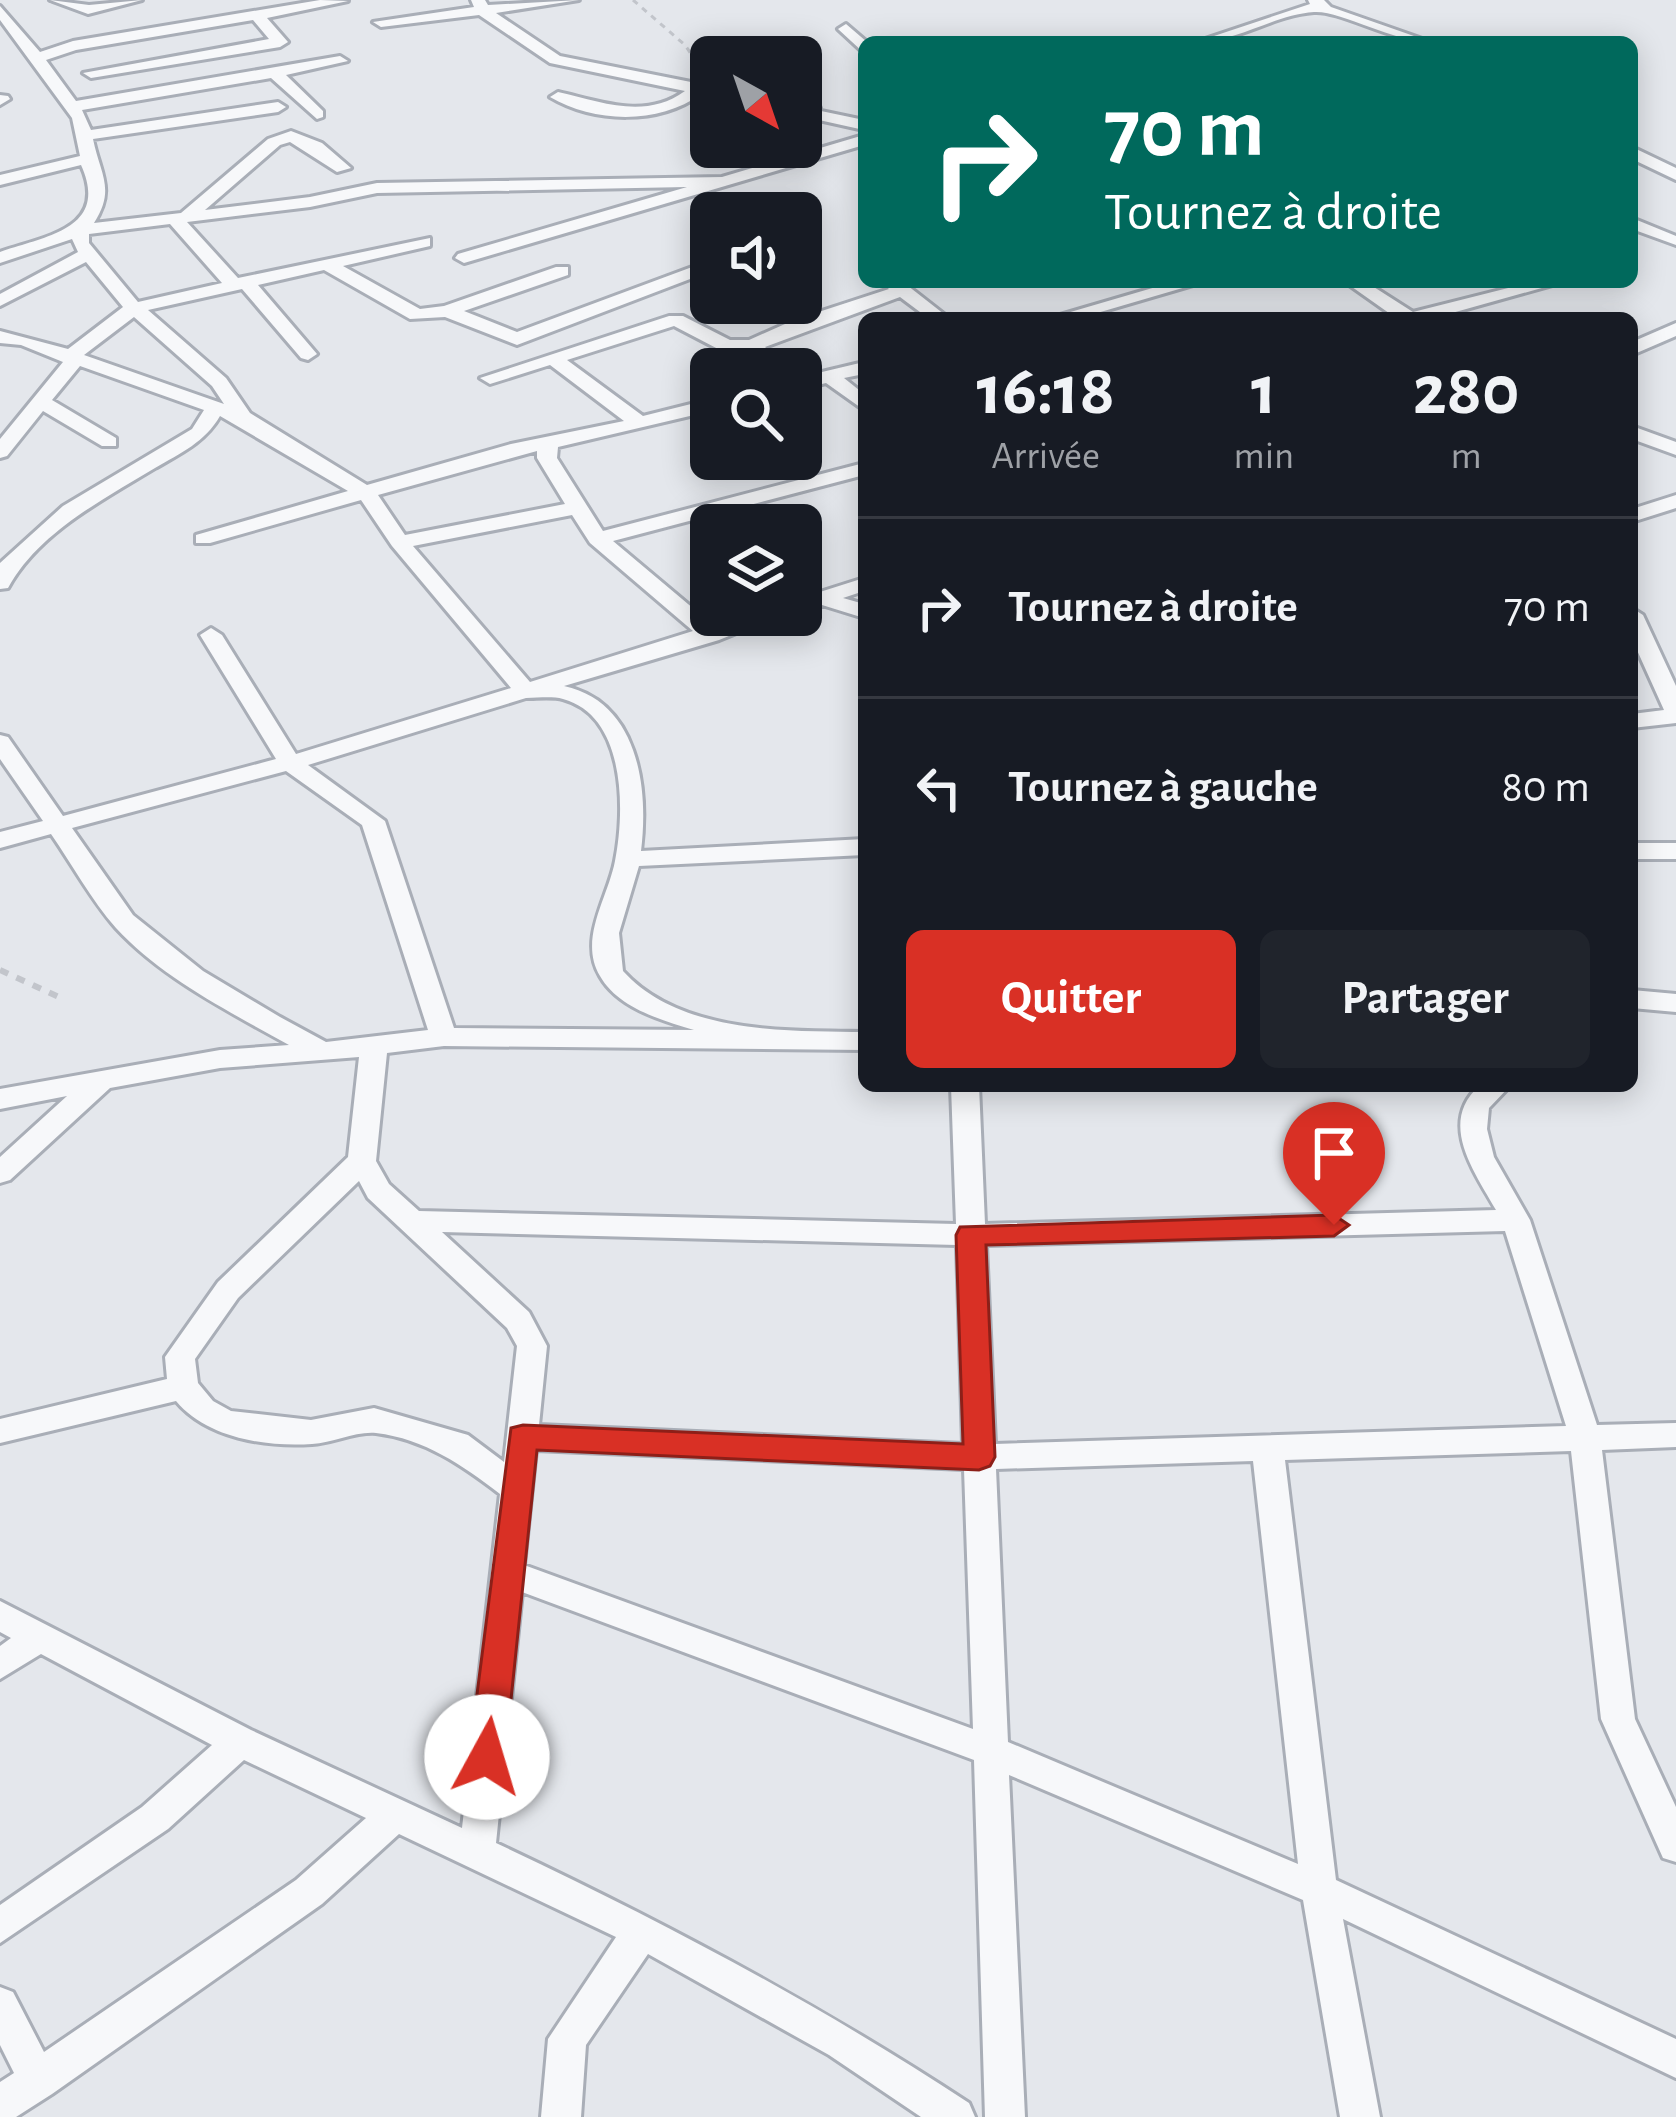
<!DOCTYPE html>
<html lang="fr">
<meta charset="utf-8">
<style>
:root{--surface:#171b24;--page:#20242c;--text:#f1f3f6;--muted:#9ea1a6;--line:#363941;--accent:#d93025}
body{margin:0;font-family:"Alegreya Sans",sans-serif;background:var(--page);color:var(--text);height:100vh;display:flex;flex-direction:column;font-size:45px;white-space:nowrap}
*{box-sizing:border-box;margin:0}
p{font-size:39px;color:var(--muted)}
.icon{flex:none;width:66px;height:66px;fill:none;stroke:currentColor;stroke-width:2;stroke-linecap:round;stroke-linejoin:round}
.map{position:relative;flex:1;overflow:hidden}
.panel{position:absolute;left:858px;top:312px;width:780px;height:780px;display:flex;flex-direction:column;background:var(--surface);border-radius:18px;box-shadow:0 6px 30px #0003}
.panel>*{flex:none}
.top-card{position:absolute;left:858px;top:36px;width:780px;height:252px;border-radius:18px;box-shadow:0 6px 30px #0003;background:#00695c;color:#fff;overflow:hidden}
.needle{width:78px;rotate:140deg}
.fabs{position:absolute;left:690px;top:36px;display:grid;gap:24px}
.fabs a{display:grid;place-items:center;width:132px;height:132px;border-radius:18px;background:var(--surface);box-shadow:0 6px 30px #0003;font-size:60px}
.pin{position:absolute;display:grid;place-items:center;width:102px;height:102px;color:#fff;margin:-123px -51px;border-radius:50% 50% 50% 0;rotate:-45deg;box-shadow:0 0 12px #0007}
.pin .icon{rotate:45deg}
.me{position:absolute;width:132px;margin:-66px;rotate:6deg;stroke-linejoin:round;filter:drop-shadow(0 0 9px #0008)}
.turn{display:flex;align-items:center;gap:42px;height:252px;padding:0 48px;font-size:54px}
.turn .icon{width:156px;height:156px;stroke-width:2.5}
.turn b{display:block;font-size:84px;line-height:102px}
.eta{display:flex;justify-content:space-evenly;align-items:center;height:204px;text-align:center}
.eta b{font-size:72px;font-weight:600;line-height:84px}
.primary-button{display:flex;gap:24px;margin-top:auto;padding:24px 48px}
.primary-button a{flex:1;height:138px;border-radius:18px;background:var(--accent);color:#fff;font-size:48px;font-weight:600;line-height:138px;text-align:center}
.primary-button a+a{background:var(--page);color:var(--text)}
ul{padding:0;list-style:none}
li{display:flex;align-items:center;gap:36px;height:180px;padding:0 48px;border-top:3px solid var(--line)}
li div{flex:1}
li b{display:block;font-size:45px}
li em{font-style:normal}
.map>svg:first-child{display:block}
</style>
<div class="map">
<svg width="1676" height="2117" viewBox="0 0 1676 2117">
<rect width="100%" height="100%" fill="#e4e7ec"/>
<g fill="none" stroke-linecap="round" stroke-linejoin="round">
<defs>
<path id="minor" d="M50,0L89,5L142,0L88,14Z
M320,0L348,1L267,18L288,42L280,47L91,78L83,73L269,39L253,20L76,50L46,60L76,101L340,56L348,61L286,75L323,111V117L317,119L271,78L82,110L91,130L278,102L286,107L278,112L93,139C100,174 116,189 94,223L181,213L268,139L291,131L322,143L351,168L337,172L290,142L280,145L205,210L310,197L377,183L722,177L864,135V145L464,263L455,258L458,254L687,187L377,193L310,207L187,222L238,278L430,238V246L343,266L420,309L444,306L556,267H568V275L464,311L517,332L711,260V271L517,345L445,317L410,319L324,270L258,285L317,354L308,360L301,358L242,289L148,310L226,378L250,413L367,485L511,444L624,421L550,365L490,384L480,378L669,316H683L730,340H749L794,320L889,289L882,282H903L949,318H928L900,297L765,347L790,369H768L747,352L720,350L674,326L567,360L643,416L711,399V411L558,447L557,458L603,531L864,463V475L613,541L713,625L747,615H781L719,640L564,686C638,702 649,787 641,851L864,839V855L639,866L619,933L623,971C680,1034 787,1031 864,1032V1050L444,1046L387,1053L376,1161L389,1184L419,1211L956,1224L951,1086H979L985,1224L1496,1210C1474,1171 1438,1123 1479,1086H1510L1489,1108L1487,1129L1494,1157L1530,1220L1597,1425L1676,1423V1447L1602,1450L1635,1719L1676,1807V1862L1663,1858L1601,1719L1571,1451L1285,1460L1336,1880L1676,2039V2078L1343,1919L1380,2117H1340L1303,1900L1009,1775L1025,2117H985L974,1760L522,1592L496,1843C660,1920 817,2003 969,2103L975,2117H921L829,2055L648,1954L586,2045L581,2117H541L548,2039L616,1937L399,1834L322,1904L52,2094L16,2117H0V2082L14,2073L0,2045V1987L13,1992L44,2052L296,1880L366,1818L244,1760L168,1829L0,1943V1905L142,1807L212,1745L41,1654L0,1679V1646L11,1638L0,1632V1601L251,1730L462,1828L500,1494C462,1465 425,1439 376,1433C356,1431 333,1443 312,1444C265,1447 207,1438 176,1401L0,1443V1419L167,1379L165,1357L218,1282L348,1157L359,1057L220,1068L110,1088L10,1180L0,1183V1157L67,1096L0,1109V1089L220,1050L289,1045C230,1012 162,978 116,928C91,900 72,864 51,834L0,848V832L43,821L0,759V735L8,737L63,816L276,759L200,635L211,628L222,635L296,754L511,688L392,546L361,500L210,543H196V535L348,491L220,416C205,442 181,453 155,468C102,500 38,533 8,588L0,589V563L63,506L192,429L204,410L80,366L52,400L116,438V446H102L43,411L7,456L0,458V439L63,362L21,345L0,343V331L68,349L123,307L86,262L0,306V294L78,252L72,239L0,263V252C46,236 110,229 81,165L0,185V175L80,156L72,118L0,20V6L40,52L73,41ZM170,224L222,283L138,302L89,243V234ZM134,317L212,386L224,404L84,355ZM537,451V458L565,504L405,535L378,495ZM572,515L590,543L693,631L530,682L413,546ZM526,698C538,698 552,696 563,699C626,716 625,811 615,861C608,898 578,939 600,976C618,1008 661,1020 694,1030L454,1028L385,821L308,765ZM286,771L362,825L428,1030L326,1042L280,1017L203,971L133,915L72,828ZM359,1181L368,1198L507,1328L517,1346L504,1462L468,1435L374,1408L311,1420L231,1411L213,1401L198,1383L195,1359L238,1298ZM1505,1231L1566,1426L995,1444L986,1245ZM442,1232L957,1245L963,1444L539,1425L547,1346L529,1312ZM536,1450L964,1469L973,1729L524,1565ZM1253,1461L1298,1864L1008,1742L996,1469Z
M471,0H485L488,5L579,0L496,13L560,56L711,86V96L701,94C659,125 594,123 550,97L558,92C602,102 645,120 685,91L550,63L479,15L381,27L373,22L474,7Z
M1308,0H1324L1331,7L1431,42C1392,42 1340,10 1314,12C1273,15 1238,42 1196,42L1310,4Z
M846,24L867,42L864,53L838,29Z
M801,74L809,79L821,111L864,120V130L801,116Z
M0,95L8,96L10,99L0,105Z
M1632,147L1676,168V180L1632,159Z
M1632,218L1676,236V245L1632,229Z
M1173,282H1203L1080,318H1050Z
M1345,282H1366L1413,312L1532,282H1563L1434,318H1396Z
M1676,323V336L1632,355V342Z
M864,362V374L844,378L864,394V410L826,383L801,389V377Z
M1632,426L1676,442V455L1632,439Z
M1676,495V508L1632,522V509Z
M864,578V591L843,598L864,604V618L822,605L801,612V598Z
M1632,608L1643,615L1676,686V723L1632,728V714L1664,710L1632,639Z
M1632,843H1676V859H1632Z
M1632,990L1676,994V1012L1632,1008Z"/>
</defs>
<use href="#minor" stroke="#a9aeb7" stroke-width="6"/>
<path stroke="#c2c5cb" stroke-width="3" stroke-dasharray="6 6" stroke-linecap="butt" d="M633,0L685,45L703,72"/>
<path stroke="#c2c5cb" stroke-width="6" stroke-dasharray="9 9" stroke-linecap="butt" d="M0,970L63,999"/>
<use href="#minor" fill="#f7f8fa" fill-rule="evenodd"/>
</g>
<path fill="#d93025" stroke="#8d1f18" stroke-width="3" d="M1334,1215L1349,1225L1334,1236L986,1245L995,1457L990,1466L979,1470L537,1450L505,1757L499,1768L487,1773L474,1768L469,1757L511,1428L523,1425L963,1444L956,1235L960,1227Z"/>
</svg>
<div class="fabs">
<a><svg class="needle" viewBox="-14 -14 28 28"><path d="M0-13l5 13h-10z" fill="#e53935"/><path d="M0 13l5-13h-10z" fill="#9ea1a6"/></svg></a>
<a><svg class="icon" aria-label="sound" viewBox="0 0 24 24"><path d="M4 9h4l5-4v14l-5-4H4zM17 9q2 3 0 6"/></svg></a>
<a><svg class="icon" aria-label="search" viewBox="0 0 24 24"><circle cx="10" cy="10" r="6"/><path d="M15 15l6 6"/></svg></a>
<a><svg class="icon" aria-label="layers" viewBox="0 0 24 24"><path d="M12 4l9 5-9 5-9-5zM3 14l9 5 9-5"/></svg></a>
</div>
<div class="pin" style="left:1334px;top:1225px;background:#d93025"><svg class="icon" aria-label="arrive" viewBox="0 0 24 24"><path d="M6 21V4h12l-3 4 3 4H6"/></svg></div>
<svg class="me" style="left:487px;top:1757px" viewBox="-20 -20 40 40"><circle r="19" fill="#fff"/><path d="M0-13L10 11 0 6-10 11z" fill="#d93025"/></svg>
<div class="top-card">
<div class="turn"><svg class="icon" aria-label="right" viewBox="0 0 24 24"><path d="M7 20v-9h11M14 6l5 5-5 5"/></svg><div><b>70 m</b>Tournez à droite</div></div>
</div>
<section class="panel">
<div class="eta">
<div><b>16:18</b><p>Arrivée</p></div>
<div><b>1</b><p>min</p></div>
<div><b>280</b><p>m</p></div>
</div>
<ul>
<li><svg class="icon" aria-label="right" viewBox="0 0 24 24"><path d="M7 20v-9h11M14 6l5 5-5 5"/></svg><div><b>Tournez à droite</b></div><em>70 m</em></li>
<li><svg class="icon" aria-label="left" viewBox="0 0 24 24"><path d="M17 20v-9H6M10 6l-5 5 5 5"/></svg><div><b>Tournez à gauche</b></div><em>80 m</em></li>
</ul>
<div class="primary-button"><a>Quitter</a><a>Partager</a></div>
</section>
</div>
